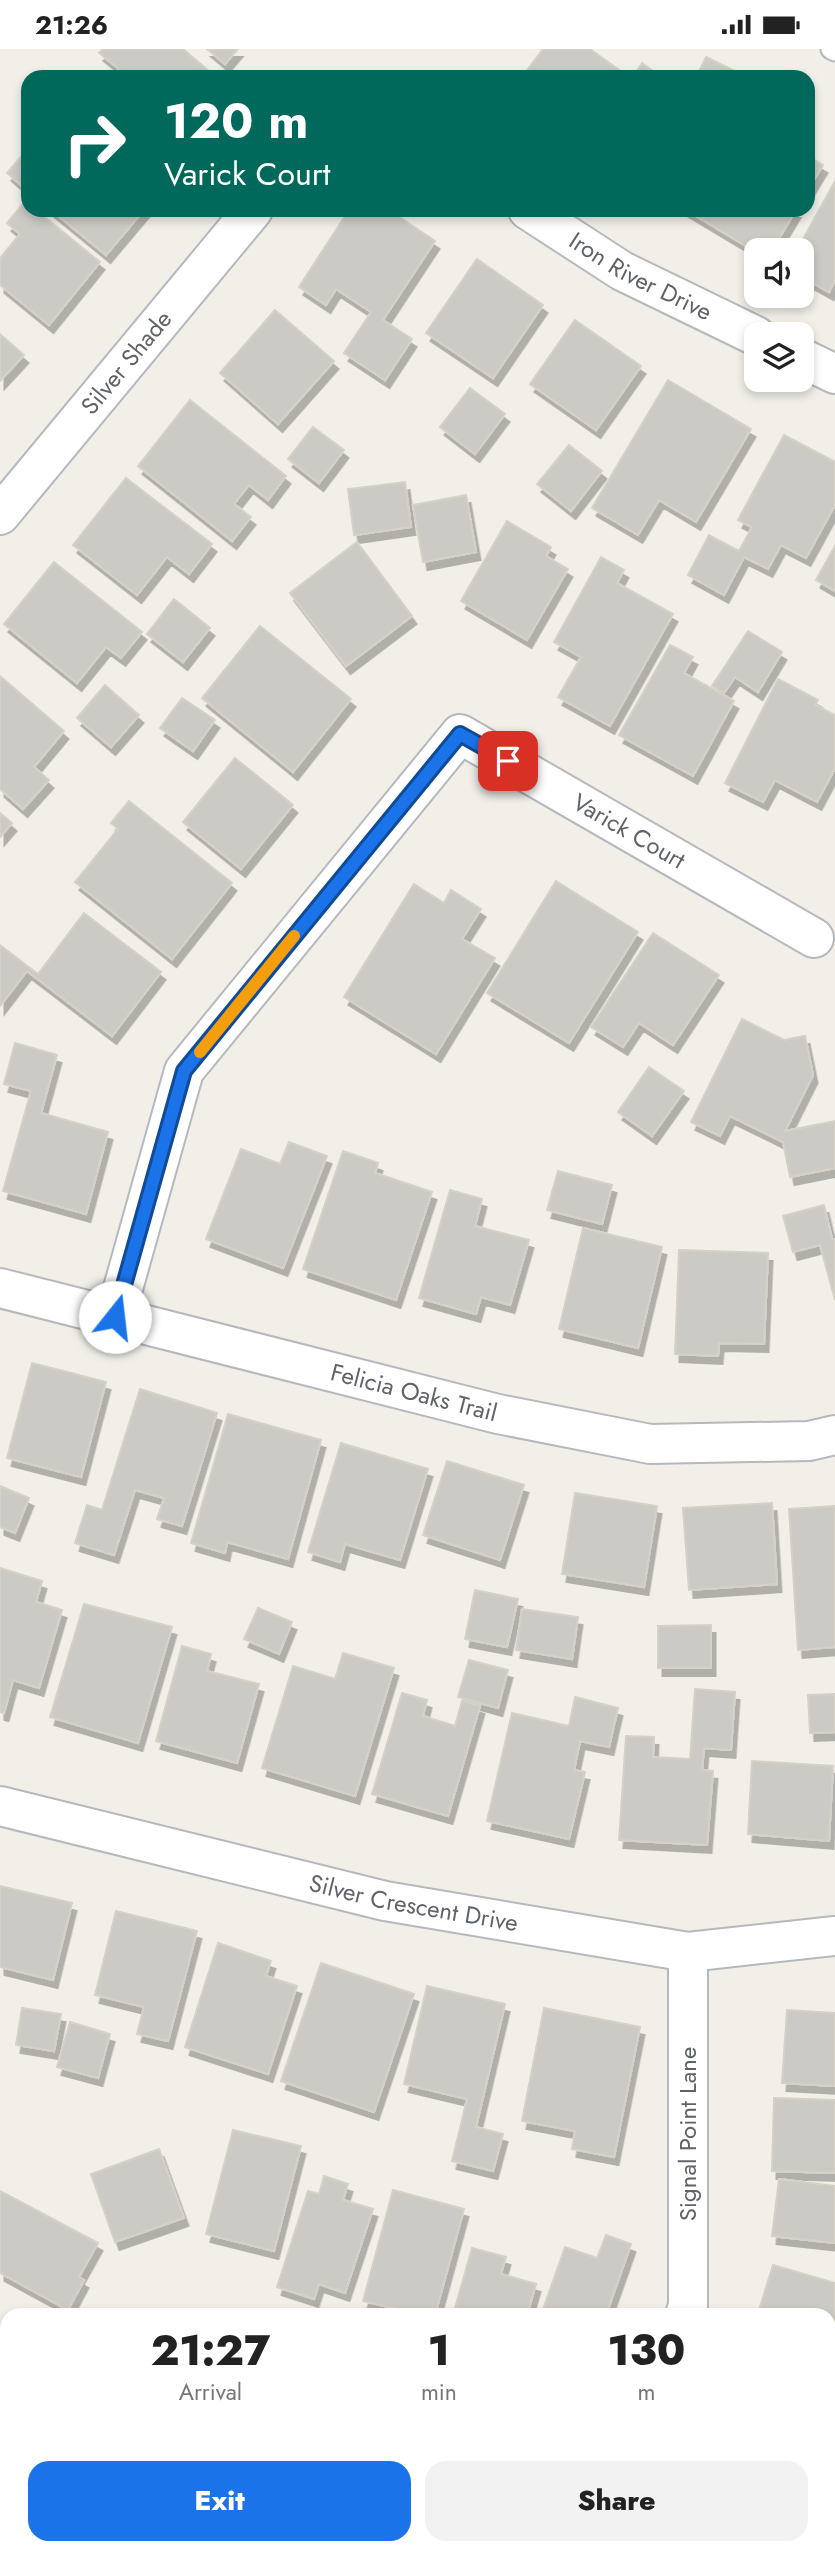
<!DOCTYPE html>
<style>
:root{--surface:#fff;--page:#f2f2f2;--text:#222;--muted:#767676;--accent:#1a73e8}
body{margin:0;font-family:Jost,sans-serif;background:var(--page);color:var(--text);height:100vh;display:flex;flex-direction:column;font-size:26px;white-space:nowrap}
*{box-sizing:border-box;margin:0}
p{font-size:23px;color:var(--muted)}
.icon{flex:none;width:38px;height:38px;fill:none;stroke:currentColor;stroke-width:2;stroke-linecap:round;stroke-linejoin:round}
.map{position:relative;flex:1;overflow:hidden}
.sheet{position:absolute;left:0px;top:2259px;width:836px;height:247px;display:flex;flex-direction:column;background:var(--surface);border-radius:21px 21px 0 0;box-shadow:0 4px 10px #0003}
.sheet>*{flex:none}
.top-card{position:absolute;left:21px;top:21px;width:794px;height:147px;border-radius:21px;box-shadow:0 4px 10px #0003;background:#00695c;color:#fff;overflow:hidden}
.buttons{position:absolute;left:744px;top:189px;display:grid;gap:14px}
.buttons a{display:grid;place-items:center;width:70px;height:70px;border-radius:14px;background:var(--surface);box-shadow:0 4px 10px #0003;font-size:35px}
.pin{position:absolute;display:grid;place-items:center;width:60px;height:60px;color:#fff;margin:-30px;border-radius:14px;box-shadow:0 4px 10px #0006}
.me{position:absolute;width:77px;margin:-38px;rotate:16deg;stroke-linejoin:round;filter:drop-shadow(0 0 5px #0008)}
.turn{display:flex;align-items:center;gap:24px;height:147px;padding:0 28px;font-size:32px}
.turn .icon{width:91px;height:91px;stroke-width:2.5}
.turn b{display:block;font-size:49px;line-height:60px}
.eta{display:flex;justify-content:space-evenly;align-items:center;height:119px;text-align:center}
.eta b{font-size:42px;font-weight:800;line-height:49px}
.action{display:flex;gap:14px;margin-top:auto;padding:14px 28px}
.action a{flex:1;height:80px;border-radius:21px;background:var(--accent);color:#fff;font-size:28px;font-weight:800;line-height:80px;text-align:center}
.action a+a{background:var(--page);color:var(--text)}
.status{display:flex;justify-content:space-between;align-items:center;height:49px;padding:0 35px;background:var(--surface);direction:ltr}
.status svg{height:19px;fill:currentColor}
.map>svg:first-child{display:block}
</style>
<div class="status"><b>21:26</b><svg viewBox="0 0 49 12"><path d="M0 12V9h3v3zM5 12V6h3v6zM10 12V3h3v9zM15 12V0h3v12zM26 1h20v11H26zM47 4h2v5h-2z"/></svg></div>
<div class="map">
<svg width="835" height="2505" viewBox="0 0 835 2505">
<defs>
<filter id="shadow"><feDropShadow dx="4.5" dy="8" stdDeviation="0" flood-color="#0004"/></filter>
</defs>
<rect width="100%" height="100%" fill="#f1efe8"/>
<path fill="#cccac5" stroke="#d6d1c6" stroke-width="2" filter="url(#shadow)" d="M103,0H183L216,28H112L119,20L99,4Z
M207,0H238L225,15Z
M543,0H590L622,23L618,28H522Z
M706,8L745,27L744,28H696Z
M642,14L661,28H633Z
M25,103L28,105V142L7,124Z
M808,107L823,116L808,141Z
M835,132V231L829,243L802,228V201H797Z
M25,152L28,155V161H36L100,213L49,276L0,236V209L20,185L7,174Z
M51,161H144L106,206Z
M349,161H389L435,192L383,271L412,290L385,331L344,304L371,263L336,240L326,256L299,238Z
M686,161H796L772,201L756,203Z
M477,210L543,256L493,329L426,284Z
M275,261L334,312L278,375L220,324Z
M575,271L641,317L596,381L530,335Z
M0,285L24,306L0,332Z
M668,331L751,380L696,473L659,451L638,486L592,459Z
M470,339L505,365L475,405L440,378Z
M190,351L286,427L268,451L249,436L234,455L251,468L232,492L138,417Z
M313,378L344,401L319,434L288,410Z
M784,386L835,413V456L806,509L781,496L768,520L744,508L724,546L688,526L709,486L739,502L752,478L738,471Z
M569,396L602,422L571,462L537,435Z
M126,429L212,495L189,525L167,508L137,546L73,496Z
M405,433L411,478L354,486L348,440Z
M466,446L476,503L423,513L413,456Z
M507,472L551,498L546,507L568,520L527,591L461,552Z
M357,493L412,567L346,617L290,544Z
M835,497V542L816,531Z
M601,508L624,521L617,534L673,565L610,677L558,648L581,608L554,593Z
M54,513L142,583L121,609L106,598L77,634L4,575Z
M174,550L210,579L183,613L147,585Z
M260,577L351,650L293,723L202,649Z
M748,582L782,603L758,643L735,628L724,644L712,637Z
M670,596L693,608L684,624L734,652L693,727L619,686Z
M0,627L64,682L34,718L49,731L23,760L0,740Z
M778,630L818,651L815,656L835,666V719L817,753L775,731L763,753L725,734Z
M105,636L139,666L111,698L77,669Z
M182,649L215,671L193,702L160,679Z
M235,709L293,756L241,820L183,773Z
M129,752L232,834L172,910L75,833L118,780L111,774Z
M0,764L12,774L0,788Z
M556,832L638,883L569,994L487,944Z
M414,835L444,854L451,841L481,860L462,890L495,909L436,1005L344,948Z
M84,864L161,923L112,987L27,922L0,957V896L38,925Z
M653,884L719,926L673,996L639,974L623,998L591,978Z
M742,970L784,991L805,987L813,1026L785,1082L835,1072V1119L790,1128L783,1093L730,1067L720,1087L691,1073Z
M15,994L57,1006L41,1064L108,1083L86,1165L3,1142L31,1042L4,1035Z
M649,1018L684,1042L652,1087L618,1063Z
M289,1093L327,1107L283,1219L206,1190L241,1100L280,1115Z
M343,1102L378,1114L375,1124L432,1143L396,1251L303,1220Z
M558,1122L612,1136L602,1175L547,1161Z
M450,1141L482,1150L475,1177L529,1191L510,1256L481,1248L476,1265L419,1249Z
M824,1156L832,1190H835V1251L820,1196L793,1203L783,1167Z
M583,1179L662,1198L638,1299L559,1280Z
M679,1201L768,1204L764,1295L719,1294L718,1307L675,1305Z
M32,1314L106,1333L81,1428L7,1409Z
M140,1340L217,1364L182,1477L157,1470L164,1449L135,1441L114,1506L75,1494L87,1456L102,1461Z
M228,1365L321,1391L288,1510L227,1493L225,1504L191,1494Z
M341,1394L428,1420L400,1511L345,1495L340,1513L308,1503Z
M447,1412L524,1436L500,1511L423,1486Z
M0,1437L29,1449L15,1484L0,1478Z
M575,1444L657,1457L644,1538L562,1525Z
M772,1454L777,1535L689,1541L683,1459Z
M835,1457V1598L798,1601L789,1460Z
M0,1519L42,1532L36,1553L62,1561L39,1639L13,1631L4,1664L0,1663Z
M475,1541L518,1550L507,1598L465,1590Z
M84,1555L172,1578L138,1694L50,1668Z
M258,1559L292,1573L279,1605L244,1590Z
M522,1560L578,1568L572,1610L516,1601Z
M711,1576V1619H658V1577Z
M182,1597L211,1605L207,1622L259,1635L237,1714L156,1692Z
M343,1604L394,1619L355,1747L262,1719L293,1617L335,1630Z
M469,1611L508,1621L498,1659L458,1648Z
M695,1640L735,1643L731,1701L704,1699L702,1721L713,1722L707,1796L619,1791L626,1687L654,1688L653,1708L690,1710Z
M402,1644L427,1651L423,1667L455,1677L462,1652L480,1657L448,1767L372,1745Z
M835,1645V1683L810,1684L808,1646Z
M575,1648L618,1659L609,1698L580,1692L574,1721L585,1723L569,1790L487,1772L512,1664L569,1677Z
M752,1712L833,1717L829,1792L748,1785Z
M0,1837L72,1854L53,1931L0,1918Z
M116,1862L197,1882L168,1992L137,1985L144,1958L95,1946Z
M218,1894L271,1912L266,1927L297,1937L268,2025L185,1998Z
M321,1914L414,1945L374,2063L281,2032Z
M427,1937L505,1955L476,2078L503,2085L493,2122L452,2112L467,2050L404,2035Z
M22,1959L61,1965L54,2002L16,1996Z
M544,1959L640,1978L614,2108L572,2100L575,2082L522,2072Z
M787,1961L835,1964V2037L782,2034Z
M70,1973L110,1985L98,2029L57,2018Z
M774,2049L835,2051V2124L772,2122Z
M233,2081L301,2097L274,2202L206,2185Z
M159,2100L184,2169L115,2193L91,2125Z
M324,2127L348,2135L343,2151L373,2160L345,2244L319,2235L314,2250L277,2238L308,2142L319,2145Z
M779,2130L835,2137V2194L772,2187Z
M393,2141L464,2160L435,2266H391L393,2259L363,2252Z
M0,2142L98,2194L79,2228L84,2231L68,2261L0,2224Z
M606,2186L631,2195L606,2266H541L565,2198L597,2209Z
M472,2199L506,2208L501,2225L536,2235L527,2266H453Z
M773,2216L835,2234V2307L830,2305V2266H779L759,2261Z
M7,2287V2359H0V2288Z
M830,2324L835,2326L833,2398L830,2397Z
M7,2438V2468L0,2462V2446Z
M126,2499H201L199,2505H124Z
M227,2499H297L295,2505H243Z
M311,2499H388L386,2505H309Z
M400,2499H472L469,2505H398Z
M497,2499H562L560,2505H495Z
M712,2499H811L809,2505H710Z"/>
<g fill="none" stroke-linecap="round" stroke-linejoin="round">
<defs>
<path id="service" d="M831,0L835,2"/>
<g id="minor">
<path id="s1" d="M528,161L622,222L756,287"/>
<path d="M802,309L835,325"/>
<path id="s2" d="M0,466L253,161"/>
<path id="s3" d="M0,1239L498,1365L650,1395L809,1392L835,1386"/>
<path id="s4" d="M115,1268L184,1022L460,685L814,889"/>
<path id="s5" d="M0,1757L385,1852L688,1903L835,1887"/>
<path d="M685,2266L688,2257V1903"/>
<path d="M617,2505L618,2499"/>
</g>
</defs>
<use href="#service" stroke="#b5b8bc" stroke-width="23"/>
<use href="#minor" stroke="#b5b8bc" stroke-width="42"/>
<use href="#service" stroke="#fff" stroke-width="19"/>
<use href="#minor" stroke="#fff" stroke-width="38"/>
</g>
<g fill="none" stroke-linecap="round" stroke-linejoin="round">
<defs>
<path id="route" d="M115,1268L184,1022L460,685L508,712"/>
</defs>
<use href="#route" stroke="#114b97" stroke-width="18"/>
<use href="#route" stroke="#1a73e8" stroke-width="12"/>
<path stroke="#f59e0b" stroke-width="12" d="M200,1003L294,887"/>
</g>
<g text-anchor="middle" stroke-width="6" stroke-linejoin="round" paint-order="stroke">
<g font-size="24" fill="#5f6368" stroke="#fff">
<text dy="8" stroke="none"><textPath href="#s1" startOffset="131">Iron River Drive</textPath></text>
<text dy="8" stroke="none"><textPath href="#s2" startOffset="198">Silver Shade</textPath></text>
<text dy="8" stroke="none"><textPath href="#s4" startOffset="886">Varick Court</textPath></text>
<text dy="8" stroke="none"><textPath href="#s3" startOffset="427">Felicia Oaks Trail</textPath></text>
<text dy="8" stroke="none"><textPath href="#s5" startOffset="425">Silver Crescent Drive</textPath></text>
<text transform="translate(688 2085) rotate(-90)" y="8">Signal Point Lane</text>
</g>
</g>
</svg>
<div class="buttons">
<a><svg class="icon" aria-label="sound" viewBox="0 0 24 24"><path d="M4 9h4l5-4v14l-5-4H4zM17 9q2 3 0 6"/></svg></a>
<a><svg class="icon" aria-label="layers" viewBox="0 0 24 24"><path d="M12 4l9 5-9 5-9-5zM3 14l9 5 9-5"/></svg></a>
</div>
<div class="pin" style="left:508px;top:712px;background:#d93025"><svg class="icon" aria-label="arrive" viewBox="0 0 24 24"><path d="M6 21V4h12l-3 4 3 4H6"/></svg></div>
<svg class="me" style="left:115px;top:1268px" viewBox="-20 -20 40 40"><circle r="19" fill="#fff"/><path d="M0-13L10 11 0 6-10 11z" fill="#1a73e8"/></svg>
<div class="top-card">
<div class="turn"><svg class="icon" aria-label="right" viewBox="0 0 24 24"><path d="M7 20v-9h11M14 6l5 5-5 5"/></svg><div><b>120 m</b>Varick Court</div></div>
</div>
<section class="sheet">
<div class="eta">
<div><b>21:27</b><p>Arrival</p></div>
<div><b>1</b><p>min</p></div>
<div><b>130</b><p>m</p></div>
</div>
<div class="action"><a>Exit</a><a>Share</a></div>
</section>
</div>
